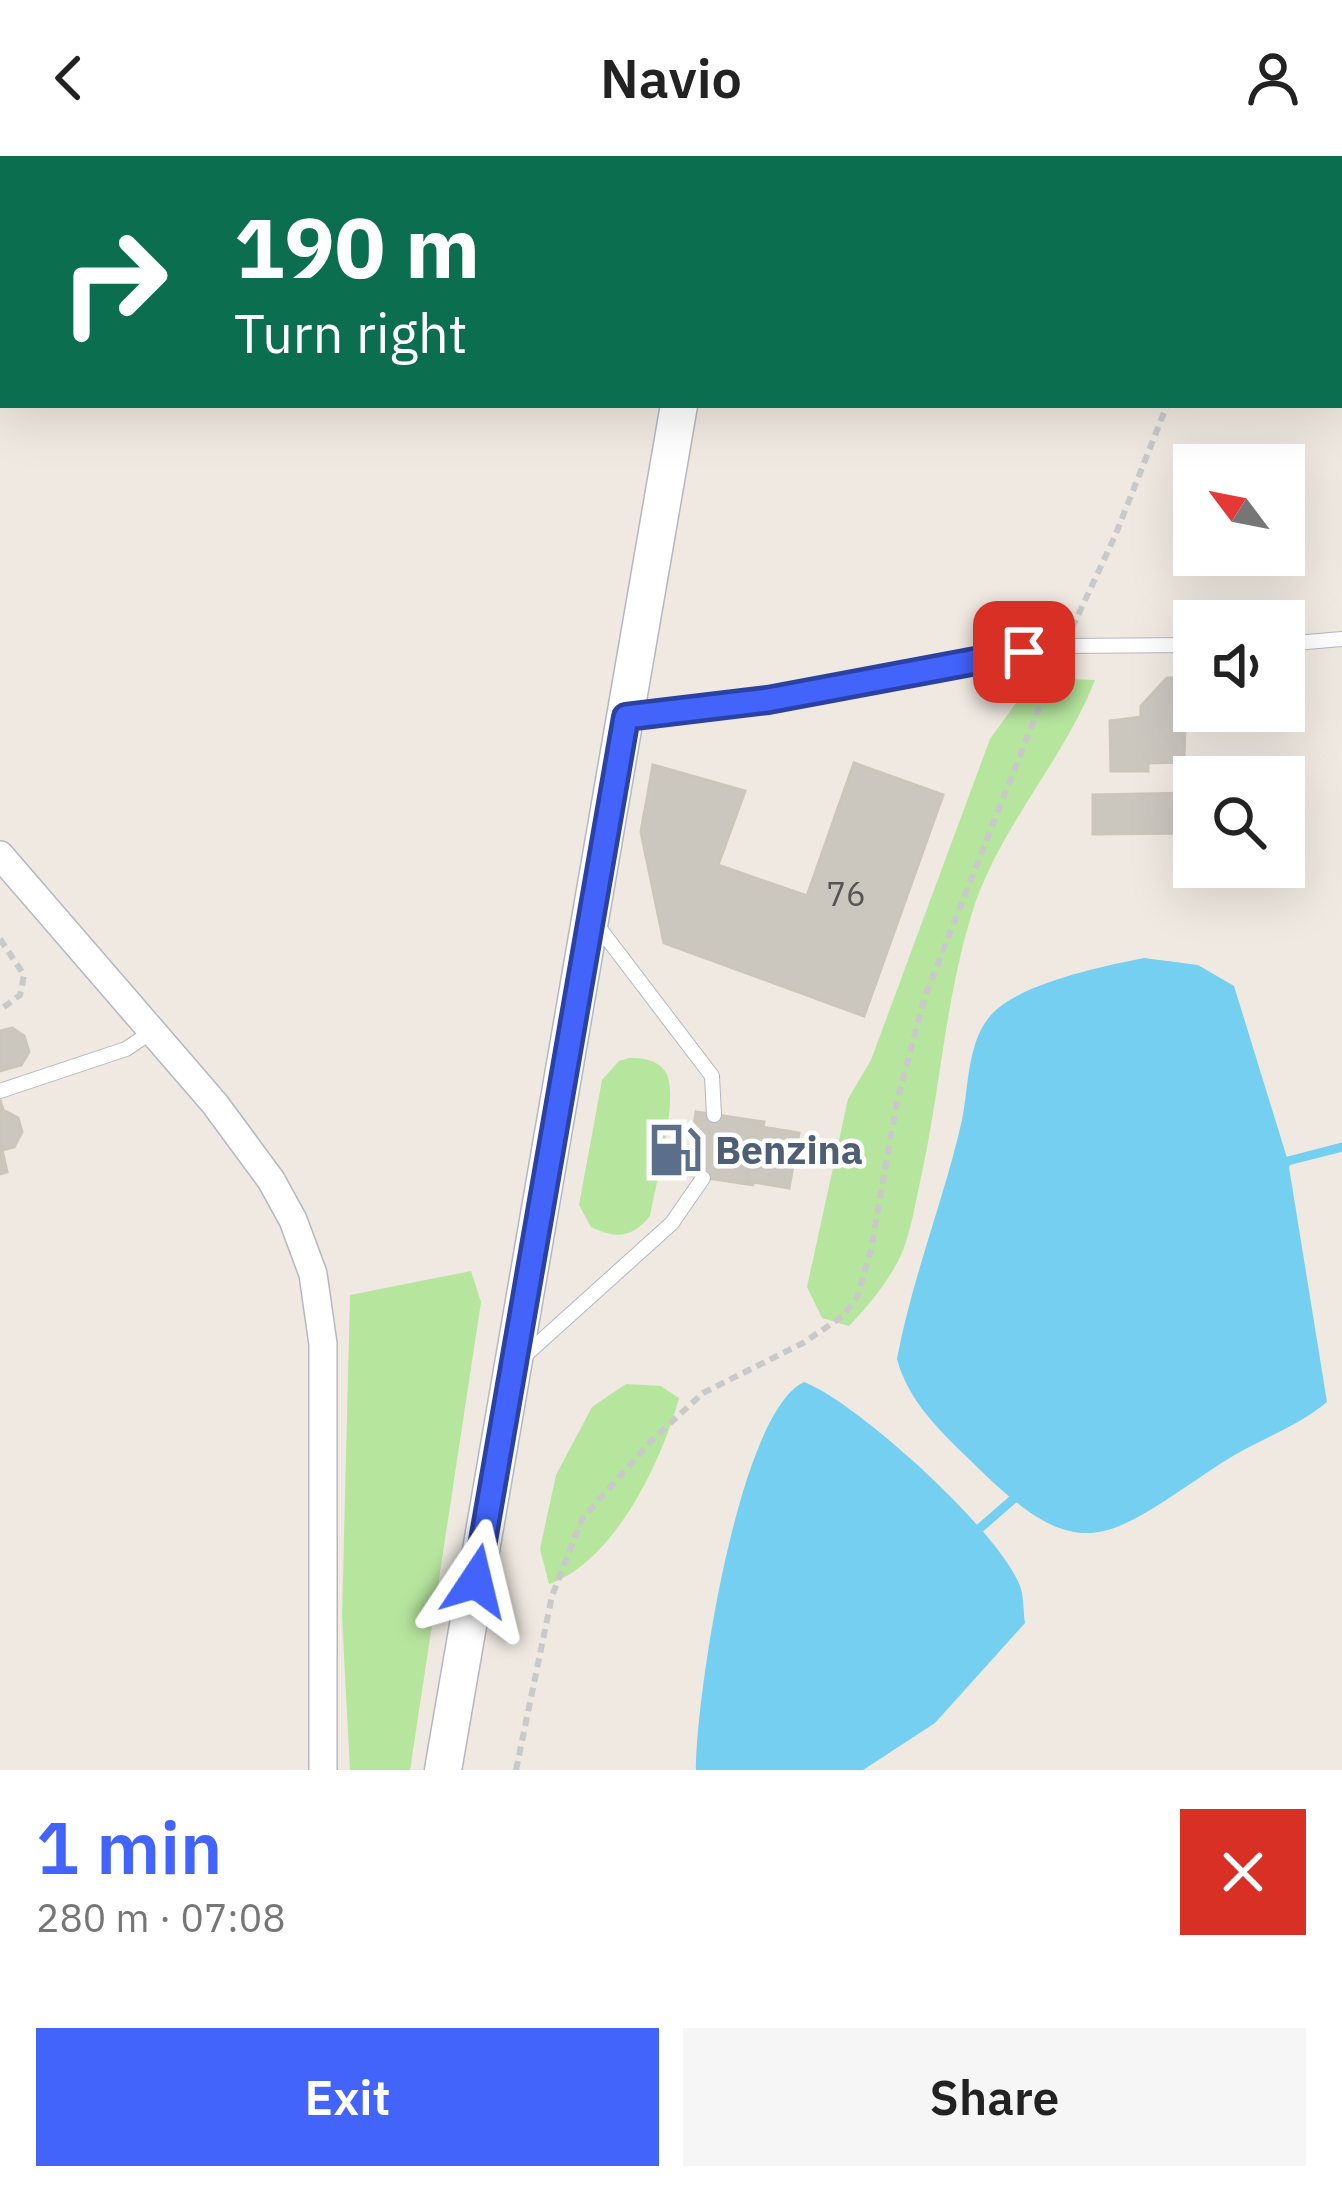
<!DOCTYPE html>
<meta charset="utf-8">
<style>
:root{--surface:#fff;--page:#f6f6f6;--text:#222;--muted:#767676;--accent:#4264fb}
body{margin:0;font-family:"IBM Plex Sans",sans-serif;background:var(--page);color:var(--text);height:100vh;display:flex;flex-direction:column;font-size:45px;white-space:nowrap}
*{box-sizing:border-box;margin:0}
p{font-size:39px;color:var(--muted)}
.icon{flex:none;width:66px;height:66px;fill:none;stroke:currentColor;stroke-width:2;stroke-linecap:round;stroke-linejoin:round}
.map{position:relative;height:1614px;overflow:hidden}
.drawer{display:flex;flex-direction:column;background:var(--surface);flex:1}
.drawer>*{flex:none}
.banner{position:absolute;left:0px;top:0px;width:1344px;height:252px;box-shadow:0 12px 48px #0002;background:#0b6e4f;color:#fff;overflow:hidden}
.needle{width:78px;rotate:302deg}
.tools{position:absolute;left:1173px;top:288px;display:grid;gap:24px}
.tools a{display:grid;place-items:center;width:132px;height:132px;border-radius:0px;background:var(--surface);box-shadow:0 12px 48px #0002;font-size:60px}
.pin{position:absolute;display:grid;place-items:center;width:102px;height:102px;color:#fff;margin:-51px;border-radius:24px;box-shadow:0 6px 18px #0006}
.me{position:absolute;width:132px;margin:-66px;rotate:10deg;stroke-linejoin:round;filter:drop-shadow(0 0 9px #0008)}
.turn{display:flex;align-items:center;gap:42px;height:252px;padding:0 36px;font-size:54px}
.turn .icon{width:156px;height:156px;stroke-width:2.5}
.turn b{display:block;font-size:84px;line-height:102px}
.round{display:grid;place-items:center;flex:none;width:126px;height:126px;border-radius:0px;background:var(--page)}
.head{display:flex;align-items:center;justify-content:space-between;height:204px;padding:0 36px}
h1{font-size:72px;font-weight:600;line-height:90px;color:var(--accent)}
.button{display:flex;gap:24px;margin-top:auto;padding:24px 36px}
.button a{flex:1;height:138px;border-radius:0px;background:var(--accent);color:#fff;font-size:48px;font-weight:600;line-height:138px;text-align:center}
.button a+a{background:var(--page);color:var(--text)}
header{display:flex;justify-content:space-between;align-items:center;height:156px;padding:0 36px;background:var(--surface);font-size:54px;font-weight:600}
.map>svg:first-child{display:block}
</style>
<header><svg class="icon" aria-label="back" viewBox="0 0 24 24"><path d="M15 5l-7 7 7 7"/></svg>Navio<svg class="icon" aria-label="person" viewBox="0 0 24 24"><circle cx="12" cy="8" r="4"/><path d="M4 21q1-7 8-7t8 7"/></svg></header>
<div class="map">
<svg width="1342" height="1614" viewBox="0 0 1342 1614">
<rect width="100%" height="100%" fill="#efe9e1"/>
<path fill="#b6e59e" d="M1034,522L1095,524C1062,607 999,671 972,757C945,844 940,937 920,1026C915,1049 911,1075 902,1097C890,1124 869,1149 849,1170L822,1162L807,1131L848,943L871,904L990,583Z
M629,902C642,902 656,903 665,915C681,936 655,1031 650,1060C632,1082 616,1083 591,1071L579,1049L602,924L619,905Z
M471,1115L481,1146L410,1614H350L342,1462L350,1139Z
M626,1228L661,1230L679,1242C662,1305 614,1406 549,1428L540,1393L556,1319L592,1251Z"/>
<path fill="#75cff0" d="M1144,802L1198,809L1234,830L1288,1005L1327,1246C1296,1272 1257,1284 1223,1306C1106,1383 1083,1417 972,1306C941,1276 908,1245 897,1203C912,1122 944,1044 962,964C969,930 967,886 991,859C1018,828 1103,810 1144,802Z
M804,1226C858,1247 999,1375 1020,1430C1024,1440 1023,1456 1025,1467L935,1567L863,1614H696C696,1541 738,1257 804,1226Z"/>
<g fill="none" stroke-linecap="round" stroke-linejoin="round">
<path stroke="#75cff0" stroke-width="9" d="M1281,1013L1288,1005L1342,991
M972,1379L1018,1339"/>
</g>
<path fill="#cbc7bf" stroke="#cbc5ba" stroke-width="3" d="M1167,522H1194V555H1237V564L1185,567L1184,606L1148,607V615H1111L1110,565L1141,561V550Z
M854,607L943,639L864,860L664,787L641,676L653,609L745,635L718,709L807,740Z
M1190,637L1191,677L1093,678V639Z
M12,872L24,880L29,896L21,909L0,915V875Z
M0,944L3,954L18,962L22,976L14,991L2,994L7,1016L0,1018Z
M696,956L764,966L763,971L756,970L747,1025L754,1029L687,1019Z
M756,970L799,977L789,1032L747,1025Z"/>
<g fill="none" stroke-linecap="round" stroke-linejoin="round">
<defs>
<path id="service" d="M274,0L277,3
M318,3L321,0
M1284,488L1342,483
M629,560L768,544L1064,490L1194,489
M597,769L712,920L714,959
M0,935L126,893L150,877
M521,1203L672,1067L703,1022"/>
<path id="minor" d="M0,699L215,948L271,1024L293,1064L313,1118L323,1188V1614"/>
<path id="secondary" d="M721,3V0
M443,1614L679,249"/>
</defs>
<use href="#service" stroke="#b4b7c1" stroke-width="16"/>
<use href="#minor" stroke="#b4b7c1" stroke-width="30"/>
<use href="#secondary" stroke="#b4b7c1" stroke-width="39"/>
<path stroke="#c9c9c9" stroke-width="6" stroke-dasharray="9 6" stroke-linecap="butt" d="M216,0L219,3
M1243,3L1244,0
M1072,472L1115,380L1167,249
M0,783L24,819L20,839L0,854
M516,1614L552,1440L582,1363L652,1284L703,1237L803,1187L843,1160L857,1141L871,1094L897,945L925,840L1055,511"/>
<use href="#service" stroke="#fff" stroke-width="14"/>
<use href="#minor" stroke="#fff" stroke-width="27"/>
<use href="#secondary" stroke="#fff" stroke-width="36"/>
</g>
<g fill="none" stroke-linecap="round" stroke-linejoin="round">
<defs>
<path id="route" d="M476,1425L626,561L768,544L1024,496"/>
</defs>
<use href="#route" stroke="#2b41a3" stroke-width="30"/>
<use href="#route" stroke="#4264fb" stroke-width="21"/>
</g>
<defs>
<symbol id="fuel-bare" viewBox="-9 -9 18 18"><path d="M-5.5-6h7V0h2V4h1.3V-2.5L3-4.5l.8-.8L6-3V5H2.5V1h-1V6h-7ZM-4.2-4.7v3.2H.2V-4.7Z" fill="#5c6f8a" stroke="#fff" stroke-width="2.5" paint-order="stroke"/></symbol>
</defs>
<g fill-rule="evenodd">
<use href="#fuel-bare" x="637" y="956" width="76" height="76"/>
</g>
<g text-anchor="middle" stroke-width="9" stroke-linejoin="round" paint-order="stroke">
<g font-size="33" fill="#555452">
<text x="846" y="750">76</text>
</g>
<g font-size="39" font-weight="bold" fill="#4e5e75" stroke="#fff" text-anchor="start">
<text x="715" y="1008">Benzina</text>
</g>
</g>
</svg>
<div class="tools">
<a><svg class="needle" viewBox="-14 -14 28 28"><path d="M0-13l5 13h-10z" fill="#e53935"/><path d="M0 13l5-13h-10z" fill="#767676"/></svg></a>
<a><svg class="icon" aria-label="sound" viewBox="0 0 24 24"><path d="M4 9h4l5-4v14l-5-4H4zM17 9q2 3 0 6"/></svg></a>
<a><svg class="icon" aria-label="search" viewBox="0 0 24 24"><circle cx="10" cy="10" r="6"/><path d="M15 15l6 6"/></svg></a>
</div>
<div class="pin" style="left:1024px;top:496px;background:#d93025"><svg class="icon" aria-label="arrive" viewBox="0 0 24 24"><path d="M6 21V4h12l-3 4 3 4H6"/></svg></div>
<svg class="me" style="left:476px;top:1425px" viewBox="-20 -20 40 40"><path d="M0-17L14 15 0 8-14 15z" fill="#4264fb" stroke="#fff" stroke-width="4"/></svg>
<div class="banner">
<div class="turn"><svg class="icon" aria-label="right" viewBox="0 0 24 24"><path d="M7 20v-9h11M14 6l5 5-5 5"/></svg><div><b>190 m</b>Turn right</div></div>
</div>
</div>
<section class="drawer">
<div class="head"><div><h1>1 min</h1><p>280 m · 07:08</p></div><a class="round" style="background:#d93025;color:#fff"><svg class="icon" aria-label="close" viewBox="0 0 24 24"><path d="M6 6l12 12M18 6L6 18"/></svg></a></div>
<div class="button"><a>Exit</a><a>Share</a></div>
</section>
